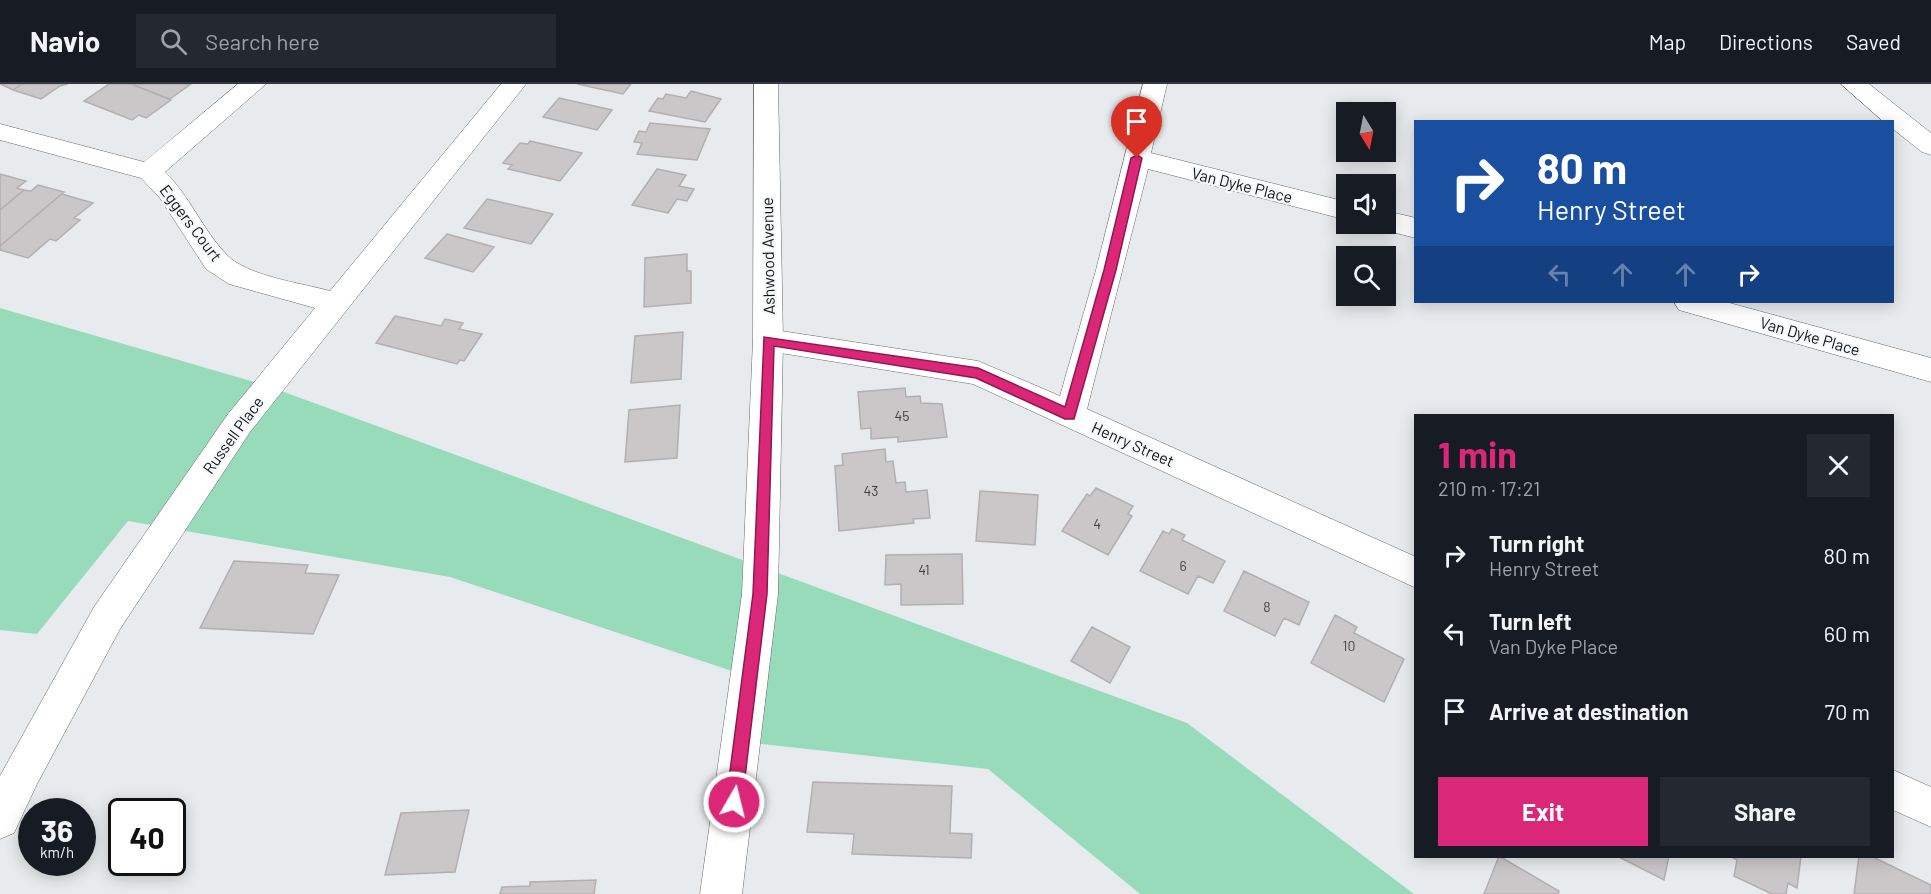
<!DOCTYPE html>
<meta charset="utf-8">
<style>
:root{--surface:#171b24;--page:#242831;--text:#f1f3f6;--muted:#9ea1a6;--line:#363941;--accent:#db2777}
body{margin:0;font-family:Barlow,sans-serif;background:var(--page);color:var(--text);height:100vh;display:flex;flex-direction:column;font-size:22px;white-space:nowrap}
*{box-sizing:border-box;margin:0}
p{font-size:20px;color:var(--muted)}
.icon{flex:none;width:33px;height:33px;fill:none;stroke:currentColor;stroke-width:2;stroke-linecap:round;stroke-linejoin:round}
.map{position:relative;flex:1;overflow:hidden}
.details{position:absolute;left:1414px;top:330px;width:480px;height:444px;display:flex;flex-direction:column;background:var(--surface);border-radius:0px;box-shadow:0 3px 15px #0003}
.details>*{flex:none}
.top-card{position:absolute;left:1414px;top:36px;width:480px;height:183px;border-radius:0px;box-shadow:0 3px 15px #0003;background:#1a4fa0;color:#fff;overflow:hidden}
.needle{width:39px;rotate:170deg}
.tools{position:absolute;left:1336px;top:18px;display:grid;gap:12px}
.tools a{display:grid;place-items:center;width:60px;height:60px;border-radius:0px;background:var(--surface);box-shadow:0 3px 15px #0003;font-size:30px}
.speed{position:absolute;left:18px;top:714px;display:flex;gap:12px;font-size:30px;font-weight:700;text-align:center}
.speed>*{display:grid;place-content:center;width:78px;height:78px;border-radius:50%;background:var(--surface);box-shadow:0 3px 15px #0003;line-height:1}
.speed small{font-size:15px;font-weight:400}
.speed .limit{border:3px solid #111;border-radius:9px;background:#fff;color:#111}
.pin{position:absolute;display:grid;place-items:center;width:51px;height:51px;color:#fff;margin:-62px -26px;border-radius:50% 50% 50% 0;rotate:-45deg;box-shadow:0 0 6px #0007}
.pin .icon{rotate:45deg}
.me{position:absolute;width:66px;margin:-33px;rotate:8deg;stroke-linejoin:round;filter:drop-shadow(0 0 4px #0008)}
.turn{display:flex;align-items:center;gap:21px;height:126px;padding:0 24px;font-size:27px}
.turn .icon{width:78px;height:78px;stroke-width:2.5}
.turn b{display:block;font-size:42px;line-height:51px}
.lanes{display:flex;align-items:center;height:57px;padding:0 24px;background:#0003;justify-content:center;gap:30px;direction:ltr}
.lanes .off{opacity:.35}
.round{display:grid;place-items:center;flex:none;width:63px;height:63px;border-radius:0px;background:var(--page)}
.headline{display:flex;align-items:center;justify-content:space-between;height:102px;padding:0 24px}
h1{font-size:36px;font-weight:700;line-height:45px;color:var(--accent)}
.cta{display:flex;gap:12px;margin-top:auto;padding:12px 24px}
.cta a{flex:1;height:69px;border-radius:0px;background:var(--accent);color:#fff;font-size:24px;font-weight:700;line-height:69px;text-align:center}
.cta a+a{background:var(--page);color:var(--text)}
ul{padding:0;list-style:none}
li{display:flex;align-items:center;gap:18px;height:78px;padding:0 24px}
li div{flex:1}
li b{display:block;font-size:22px}
li em{font-style:normal}
header{display:flex;align-items:center;gap:36px;box-sizing:border-box;height:84px;padding:0 30px;background:var(--surface);border-bottom:2px solid var(--line)}
header strong{font-size:28px}
nav{display:flex;gap:33px;margin-inline-start:auto;font-size:21px}
.search{width:420px;height:54px;background:var(--page);display:flex;align-items:center;gap:15px;box-sizing:border-box;padding:0 21px;border-radius:0px;color:var(--muted);font-size:22px}
.map>svg:first-child{display:block}
</style>
<header>
<strong>Navio</strong>
<div class="search"><svg class="icon" aria-label="search" viewBox="0 0 24 24"><circle cx="10" cy="10" r="6"/><path d="M15 15l6 6"/></svg>Search here</div>
<nav><a>Map</a><a>Directions</a><a>Saved</a></nav>
</header>
<div class="map">
<svg width="1931" height="810" viewBox="0 0 1931 810">
<rect width="100%" height="100%" fill="#e8ebed"/>
<path fill="#97dbba" d="M0,224L265,301L1187,639L1414,810H1140L988,685L735,657L747,592L450,493L128,437L37,550L0,546Z"/>
<path fill="#cac7c9" stroke="#b3afb1" stroke-width="1.5" d="M0,0H22L13,6Z
M22,0H68L60,2L41,15L13,6Z
M109,0H131L171,16L146,34L139,31L132,36L84,17Z
M131,0H191L170,15Z
M577,0H631L623,10Z
M691,7L721,15L705,38L649,27L658,14L663,15L666,10L686,14Z
M559,14L612,26L597,46L543,33Z
M650,39L710,45L697,76L637,70L642,59L634,58L639,47L646,48Z
M530,57L582,69L560,97L508,85L512,81L503,79L520,59L528,60Z
M657,85L686,91L679,102L694,105L687,117L677,115L668,129L632,121Z
M0,90L26,97L17,104L24,106L0,126Z
M38,101L64,108L0,162V126L24,106L31,107Z
M62,110L93,119L74,134L80,136L56,157L50,155L28,174L0,166V162Z
M487,115L553,130L531,160L464,144Z
M447,150L494,163L473,188L425,174Z
M687,170V187H691V219L644,223L645,174Z
M395,232L441,242L445,235L463,239L459,245L482,250L464,277L460,276L457,280L376,259Z
M683,248L681,295L631,299L635,252Z
M905,304L906,313L920,312L921,319L942,320L947,353L898,358V353L871,355V344L861,345L858,308Z
M680,321L677,374L625,378L629,326Z
M885,365L886,378L893,377L896,399L905,398L906,408L927,406L930,434L913,435L914,439L839,447L835,382L843,381L842,370Z
M1096,404L1133,422L1128,430L1132,432L1108,471L1062,447L1087,410L1090,412Z
M980,407L1038,411L1035,461L976,457Z
M1172,445L1185,451L1182,456L1225,477L1213,499L1198,492L1188,510L1140,487L1163,447L1169,450Z
M962,470L963,520L901,521V500L885,501L886,471Z
M234,477L308,481L305,489L339,491L313,550L200,544Z
M1244,487L1309,518L1299,541L1284,534L1275,552L1224,527Z
M1335,531L1357,543L1354,549L1404,575L1384,618L1311,579Z
M1092,543L1130,563L1110,599L1071,577Z
M813,698L952,702L950,749L972,750L971,774L852,770L854,750L807,748Z
M469,726L455,788L385,791L401,729Z
M1499,772L1559,807L1558,810H1484Z
M1617,772H1669L1664,796Z
M1730,772H1801L1797,804L1788,799L1786,810H1772L1734,792L1737,776Z
M1859,772H1871L1931,801V810H1854Z
M596,796L594,810H500L502,803L530,802V798Z"/>
<g fill="none" stroke-linecap="round" stroke-linejoin="round">
<defs>
<path id="minor" d="M238,0H266L165,88C190,112 202,145 226,170C246,192 301,199 330,207L501,0H526L250,348L120,545L37,700L14,749L0,755V692L94,523L228,330L315,224L229,200L206,185L160,114L141,94L0,56V40L144,78Z
M1143,0H1167L1151,69L1347,118V136L1148,85L1087,325L1416,473V504L973,300L768,267L757,264L753,256L757,248L768,245L978,277L1060,312L1096,186Z
M1386,127L1416,134V154L1376,144L1374,140H1386Z
M1674,218H1726L1931,274V298L1679,226Z
M1893,686L1931,703V743L1893,726Z"/>
<path id="tertiary" d="M754,0H778L783,256L778,510L742,810H700L742,510L753,256Z"/>
<path id="secondary" d="M1841,0H1869L1931,49V71L1922,68L1893,45V38H1884Z"/>
</defs>
<use href="#minor" stroke="#66686a" stroke-width="1"/>
<use href="#tertiary" stroke="#66686a" stroke-width="1"/>
<use href="#secondary" stroke="#66686a" stroke-width="1"/>
<use href="#minor" fill="#fff" fill-rule="evenodd"/>
<use href="#tertiary" fill="#fff" fill-rule="evenodd"/>
<use href="#secondary" fill="#fff" fill-rule="evenodd"/>
</g>
<path fill="#db2777" stroke="#8e194d" stroke-width="1.5" d="M1137,71L1142,74L1116,186L1074,335H1065L976,294L774,262L767,510L742,718L740,724L734,727L728,724L726,718L753,510L764,253L978,284L1065,323L1104,186L1131,74Z"/>
<g text-anchor="middle" stroke-width="4.5" stroke-linejoin="round" paint-order="stroke">
<g font-size="14" fill="#3f3f40">
<text x="902" y="337">45</text>
<text x="871" y="412">43</text>
<text x="1097" y="445">4</text>
<text x="1183" y="487">6</text>
<text x="924" y="491">41</text>
<text x="1267" y="528">8</text>
<text x="1349" y="567">10</text>
</g>
<g font-size="16" fill="#111213" stroke="#f5f8fb">
<text transform="translate(1242 101) rotate(14)" y="6">Van Dyke Place</text>
<text transform="translate(191 139) rotate(53)" y="6">Eggers Court</text>
<text transform="translate(768 172) rotate(-91)" y="6">Ashwood Avenue</text>
<text transform="translate(1810 252) rotate(16)" y="6">Van Dyke Place</text>
<text transform="translate(233 351) rotate(-54)" y="6">Russell Place</text>
<text transform="translate(1133 360) rotate(24)" y="6">Henry Street</text>
</g>
</g>
</svg>
<div class="tools">
<a><svg class="needle" viewBox="-14 -14 28 28"><path d="M0-13l5 13h-10z" fill="#e53935"/><path d="M0 13l5-13h-10z" fill="#9ea1a6"/></svg></a>
<a><svg class="icon" aria-label="sound" viewBox="0 0 24 24"><path d="M4 9h4l5-4v14l-5-4H4zM17 9q2 3 0 6"/></svg></a>
<a><svg class="icon" aria-label="search" viewBox="0 0 24 24"><circle cx="10" cy="10" r="6"/><path d="M15 15l6 6"/></svg></a>
</div>
<div class="speed"><div>36<small>km/h</small></div><div class="limit">40</div></div>
<div class="pin" style="left:1137px;top:74px;background:#d93025"><svg class="icon" aria-label="arrive" viewBox="0 0 24 24"><path d="M6 21V4h12l-3 4 3 4H6"/></svg></div>
<svg class="me" style="left:734px;top:718px" viewBox="-20 -20 40 40"><circle r="17" fill="#db2777" stroke="#fff" stroke-width="3"/><path d="M0-11L8 9 0 5-8 9z" fill="#fff"/></svg>
<div class="top-card">
<div class="turn"><svg class="icon" aria-label="right" viewBox="0 0 24 24"><path d="M7 20v-9h11M14 6l5 5-5 5"/></svg><div><b>80 m</b>Henry Street</div></div>
<div class="lanes"><svg class="icon off" aria-label="left" viewBox="0 0 24 24"><path d="M17 20v-9H6M10 6l-5 5 5 5"/></svg><svg class="icon off" aria-label="ahead" viewBox="0 0 24 24"><path d="M12 20V5M6 11l6-6 6 6"/></svg><svg class="icon off" aria-label="ahead" viewBox="0 0 24 24"><path d="M12 20V5M6 11l6-6 6 6"/></svg><svg class="icon" aria-label="right" viewBox="0 0 24 24"><path d="M7 20v-9h11M14 6l5 5-5 5"/></svg></div>
</div>
<section class="details">
<div class="headline"><div><h1>1 min</h1><p>210 m · 17:21</p></div><a class="round"><svg class="icon" aria-label="close" viewBox="0 0 24 24"><path d="M6 6l12 12M18 6L6 18"/></svg></a></div>
<ul>
<li><svg class="icon" aria-label="right" viewBox="0 0 24 24"><path d="M7 20v-9h11M14 6l5 5-5 5"/></svg><div><b>Turn right</b><p>Henry Street</p></div><em>80 m</em></li>
<li><svg class="icon" aria-label="left" viewBox="0 0 24 24"><path d="M17 20v-9H6M10 6l-5 5 5 5"/></svg><div><b>Turn left</b><p>Van Dyke Place</p></div><em>60 m</em></li>
<li><svg class="icon" aria-label="arrive" viewBox="0 0 24 24"><path d="M6 21V4h12l-3 4 3 4H6"/></svg><div><b>Arrive at destination</b></div><em>70 m</em></li>
</ul>
<div class="cta"><a>Exit</a><a>Share</a></div>
</section>
</div>
